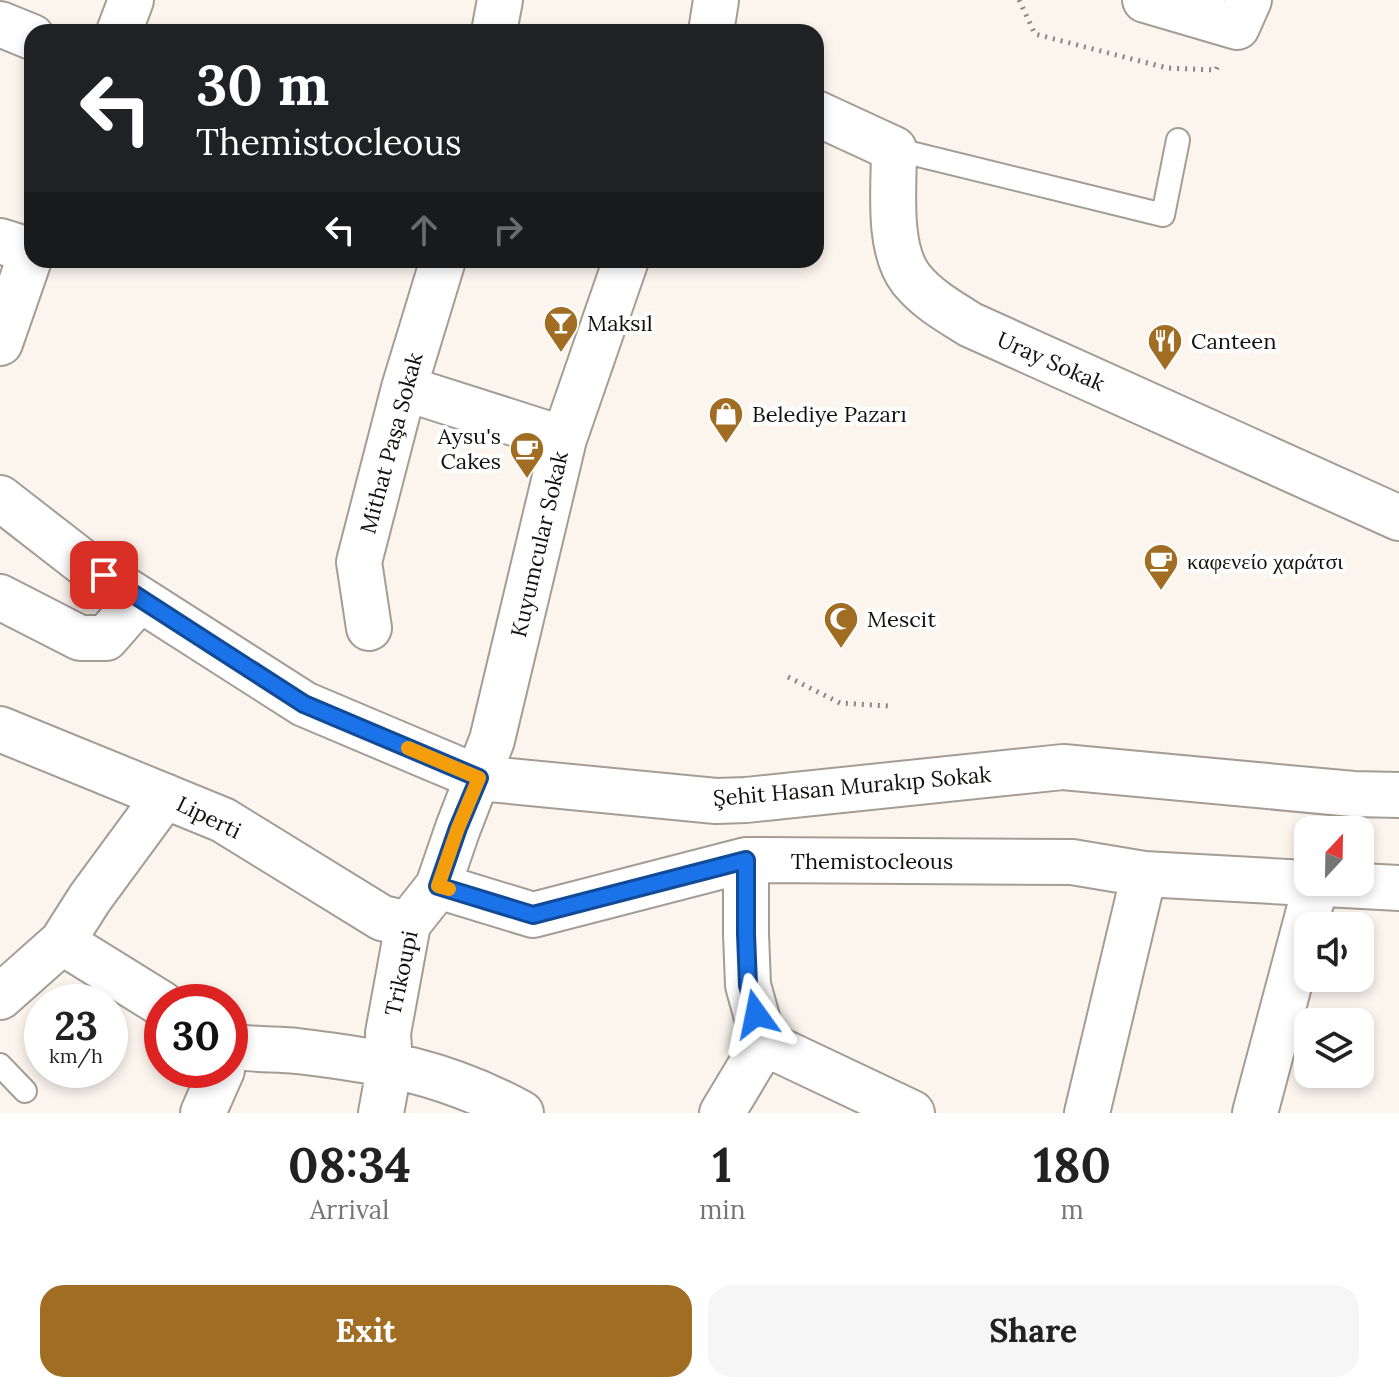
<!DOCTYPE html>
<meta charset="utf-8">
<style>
:root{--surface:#fff;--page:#f6f6f6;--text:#222;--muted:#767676;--accent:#a06d23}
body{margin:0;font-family:Lora,serif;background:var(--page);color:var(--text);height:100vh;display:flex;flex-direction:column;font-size:30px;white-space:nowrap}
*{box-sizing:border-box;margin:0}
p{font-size:26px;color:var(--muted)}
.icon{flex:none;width:44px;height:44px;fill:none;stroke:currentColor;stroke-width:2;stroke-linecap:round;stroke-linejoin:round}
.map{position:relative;height:1113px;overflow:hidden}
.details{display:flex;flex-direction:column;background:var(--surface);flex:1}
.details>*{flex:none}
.banner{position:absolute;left:24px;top:24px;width:800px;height:244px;border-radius:24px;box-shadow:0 4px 12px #0003;background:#202124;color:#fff;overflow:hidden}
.needle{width:52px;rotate:22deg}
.controls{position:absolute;left:1294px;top:816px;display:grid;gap:16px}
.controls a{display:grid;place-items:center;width:80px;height:80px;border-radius:16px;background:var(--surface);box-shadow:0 4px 12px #0003;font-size:40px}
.speed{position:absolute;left:24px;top:984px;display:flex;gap:16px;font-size:40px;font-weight:700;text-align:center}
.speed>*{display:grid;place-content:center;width:104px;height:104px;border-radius:50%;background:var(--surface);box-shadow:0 4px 12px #0003;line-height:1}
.speed small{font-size:20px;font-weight:400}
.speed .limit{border:12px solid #d22;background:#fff;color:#111}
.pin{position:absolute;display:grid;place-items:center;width:68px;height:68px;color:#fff;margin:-34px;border-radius:16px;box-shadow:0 4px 12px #0006}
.me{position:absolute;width:88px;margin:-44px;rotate:348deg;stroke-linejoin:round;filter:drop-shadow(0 0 6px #0008)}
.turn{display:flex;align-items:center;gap:28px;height:168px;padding:0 40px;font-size:36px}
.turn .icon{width:104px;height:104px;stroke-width:2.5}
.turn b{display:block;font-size:56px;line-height:68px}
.lanes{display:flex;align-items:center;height:76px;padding:0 40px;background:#0003;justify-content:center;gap:40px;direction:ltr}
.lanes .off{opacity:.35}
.eta{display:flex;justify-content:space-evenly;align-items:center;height:136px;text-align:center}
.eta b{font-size:48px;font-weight:800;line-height:56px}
.button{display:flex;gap:16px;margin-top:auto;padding:16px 40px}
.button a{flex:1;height:92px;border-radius:24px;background:var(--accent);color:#fff;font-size:32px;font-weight:800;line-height:92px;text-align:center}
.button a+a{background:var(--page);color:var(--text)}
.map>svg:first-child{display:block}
</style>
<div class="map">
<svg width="1399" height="1113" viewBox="0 0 1399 1113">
<rect width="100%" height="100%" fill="#fcf5ee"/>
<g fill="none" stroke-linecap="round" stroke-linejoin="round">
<defs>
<path id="lane" d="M894,149L1163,215L1178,140
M0,1065L25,1091"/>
<path id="street" d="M1145,0L1237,27L1249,0
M0,24L32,37
M119,32L131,0
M494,32L500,0
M711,32L716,0
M816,113L894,149C894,187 887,248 911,279C927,299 950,312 971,325L1399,518
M0,241L32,251L0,343
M404,388L564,439
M0,498L85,564L304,704L479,778L716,801L746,800L1063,767L1353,794L1399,795
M0,597L80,638H106L140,599
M369,628L359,562L404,388L443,260
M0,729L223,820L382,918L408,924
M746,860V934L748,985L764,1043
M438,886L533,915L746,860L1072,862L1144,874L1399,888
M62,942L162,1004
M0,997L62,942L90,898L165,796
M764,1043L912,1113
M230,1046C252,1050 275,1049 297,1051C382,1061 445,1072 521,1113
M203,1113L222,1070
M381,1113L390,1064L388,1033L408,924L438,886L458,828L492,740L564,439L626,260
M722,1113L764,1043
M1087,1113L1144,874
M1255,1113L1316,884"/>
</defs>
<use href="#lane" stroke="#a39d96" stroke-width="26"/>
<use href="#street" stroke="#a39d96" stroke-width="48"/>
<path stroke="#8a8581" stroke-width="5" stroke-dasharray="2 6" stroke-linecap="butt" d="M1019,0L1035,34L1167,68L1216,70L1219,63
M788,677L840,703L889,706"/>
<use href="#lane" stroke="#fff" stroke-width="22"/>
<use href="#street" stroke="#fff" stroke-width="44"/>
</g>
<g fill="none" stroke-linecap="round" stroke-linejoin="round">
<defs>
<path id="route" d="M104,575L304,704L479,778L458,828L438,886L533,915L746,860V934L748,985L756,1014"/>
</defs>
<use href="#route" stroke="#114b97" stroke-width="20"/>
<use href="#route" stroke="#1a73e8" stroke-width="14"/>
<path stroke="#f59e0b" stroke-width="14" d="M408,748L479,778L458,828L438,886L449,889"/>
</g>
<defs>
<symbol id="bar-pin" viewBox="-11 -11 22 30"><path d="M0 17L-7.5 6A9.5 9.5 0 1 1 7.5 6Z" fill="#a06d23" stroke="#fff"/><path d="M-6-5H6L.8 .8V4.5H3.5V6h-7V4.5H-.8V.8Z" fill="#fff"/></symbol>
<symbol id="restaurant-pin" viewBox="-11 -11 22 30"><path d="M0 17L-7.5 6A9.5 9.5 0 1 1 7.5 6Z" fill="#a06d23" stroke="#fff"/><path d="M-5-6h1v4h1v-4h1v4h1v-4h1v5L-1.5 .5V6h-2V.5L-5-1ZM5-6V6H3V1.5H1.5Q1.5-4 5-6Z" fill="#fff"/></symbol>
<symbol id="shop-pin" viewBox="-11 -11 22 30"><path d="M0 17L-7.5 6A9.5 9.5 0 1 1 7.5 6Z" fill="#a06d23" stroke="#fff"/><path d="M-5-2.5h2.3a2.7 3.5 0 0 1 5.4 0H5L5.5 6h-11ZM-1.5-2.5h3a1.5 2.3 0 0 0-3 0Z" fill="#fff"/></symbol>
<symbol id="cafe-pin" viewBox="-11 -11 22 30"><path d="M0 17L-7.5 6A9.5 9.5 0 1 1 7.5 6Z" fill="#a06d23" stroke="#fff"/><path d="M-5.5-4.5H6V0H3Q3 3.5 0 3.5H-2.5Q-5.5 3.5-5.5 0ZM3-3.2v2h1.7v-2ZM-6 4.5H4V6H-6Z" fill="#fff"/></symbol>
<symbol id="mosque-pin" viewBox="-11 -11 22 30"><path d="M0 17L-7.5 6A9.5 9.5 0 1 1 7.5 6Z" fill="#a06d23" stroke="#fff"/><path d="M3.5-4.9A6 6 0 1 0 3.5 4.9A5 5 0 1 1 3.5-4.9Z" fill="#fff"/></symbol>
</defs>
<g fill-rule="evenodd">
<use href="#bar-pin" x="541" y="303" width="40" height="54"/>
<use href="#restaurant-pin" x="1145" y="321" width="40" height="54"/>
<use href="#shop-pin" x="706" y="394" width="40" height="54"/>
<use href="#cafe-pin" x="507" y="429" width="40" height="54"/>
<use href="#cafe-pin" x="1141" y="541" width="40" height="54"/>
<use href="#mosque-pin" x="821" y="599" width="40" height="54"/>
</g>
<g text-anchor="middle" stroke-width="8" stroke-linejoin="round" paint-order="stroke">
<g font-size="22" fill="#13110f" stroke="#fff" text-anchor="start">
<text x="587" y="331">Maksıl</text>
<text x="1191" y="349">Canteen</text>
<text x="752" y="422">Belediye Pazarı</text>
<text x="501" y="444" text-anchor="end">Aysu's<tspan x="501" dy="25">Cakes</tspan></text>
<text x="1187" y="569">καφενείο χαράτσι</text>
<text x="867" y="627">Mescit</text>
</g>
<g font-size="22" fill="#13110f" stroke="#fff">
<text transform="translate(1051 361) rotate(24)" y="8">Uray Sokak</text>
<text transform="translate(391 443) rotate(-75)" y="8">Mithat Paşa Sokak</text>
<text transform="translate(539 544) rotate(-77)" y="8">Kuyumcular Sokak</text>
<text transform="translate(852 786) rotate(-5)" y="8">Şehit Hasan Murakıp Sokak</text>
<text transform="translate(209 817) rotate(26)" y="8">Liperti</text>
<text x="872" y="869">Themistocleous</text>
<text transform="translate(401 973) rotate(-78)" y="8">Trikoupi</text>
</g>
</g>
</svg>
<div class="controls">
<a><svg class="needle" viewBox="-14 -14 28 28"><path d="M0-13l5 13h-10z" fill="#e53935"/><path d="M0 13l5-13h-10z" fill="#767676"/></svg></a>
<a><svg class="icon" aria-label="sound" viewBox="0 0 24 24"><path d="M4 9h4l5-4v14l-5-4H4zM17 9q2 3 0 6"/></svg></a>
<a><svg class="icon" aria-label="layers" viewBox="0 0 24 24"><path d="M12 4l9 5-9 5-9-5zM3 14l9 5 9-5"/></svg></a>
</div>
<div class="speed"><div>23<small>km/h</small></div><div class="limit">30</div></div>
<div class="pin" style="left:104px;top:575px;background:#d93025"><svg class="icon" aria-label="arrive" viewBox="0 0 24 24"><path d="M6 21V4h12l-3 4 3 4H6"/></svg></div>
<svg class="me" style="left:756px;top:1014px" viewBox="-20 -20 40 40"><path d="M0-17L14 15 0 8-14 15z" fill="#1a73e8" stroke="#fff" stroke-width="4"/></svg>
<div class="banner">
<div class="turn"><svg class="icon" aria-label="left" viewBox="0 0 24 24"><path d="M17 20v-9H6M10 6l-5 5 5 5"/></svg><div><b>30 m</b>Themistocleous</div></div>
<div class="lanes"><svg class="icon" aria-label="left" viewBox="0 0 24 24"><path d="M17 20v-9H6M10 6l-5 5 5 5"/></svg><svg class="icon off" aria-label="ahead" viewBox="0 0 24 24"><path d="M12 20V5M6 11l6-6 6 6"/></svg><svg class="icon off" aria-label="right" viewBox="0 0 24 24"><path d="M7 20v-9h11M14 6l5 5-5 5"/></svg></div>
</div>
</div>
<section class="details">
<div class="eta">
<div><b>08:34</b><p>Arrival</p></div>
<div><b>1</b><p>min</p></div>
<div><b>180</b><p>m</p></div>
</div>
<div class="button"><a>Exit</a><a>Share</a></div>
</section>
